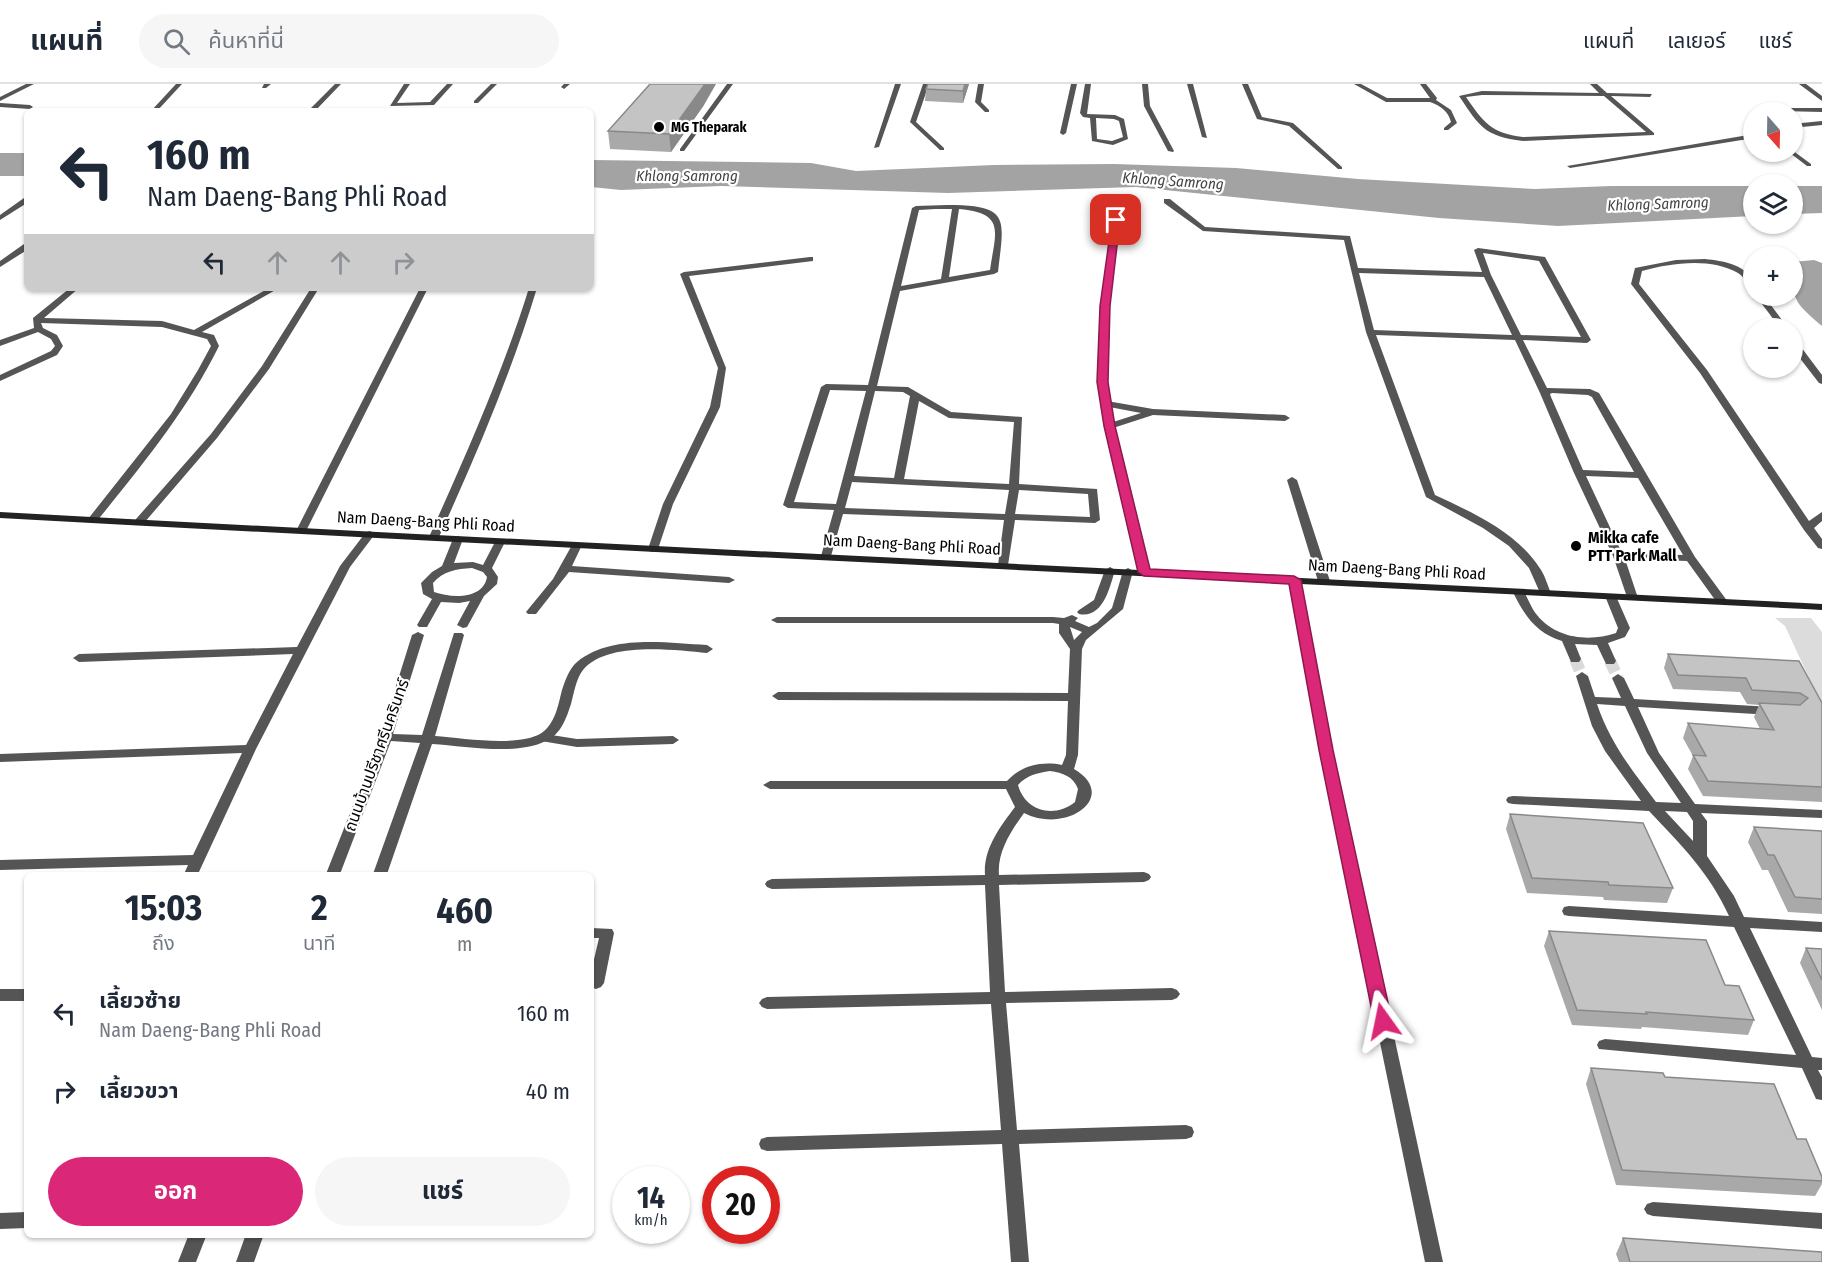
<!DOCTYPE html>
<html lang="th">
<meta charset="utf-8">
<style>
:root{--surface:#fff;--page:#f6f6f7;--text:#1f2937;--muted:#747a83;--line:#e0e1e3;--accent:#db2777}
body{margin:0;font-family:"Fira Sans Condensed","Noto Sans Thai",sans-serif;background:var(--page);color:var(--text);height:100vh;display:flex;flex-direction:column;font-size:22px;white-space:nowrap}
*{box-sizing:border-box;margin:0}
p{font-size:20px;color:var(--muted)}
.icon{flex:none;width:33px;height:33px;fill:none;stroke:currentColor;stroke-width:2;stroke-linecap:round;stroke-linejoin:round}
.map{position:relative;flex:1;overflow:hidden}
.panel{position:absolute;left:24px;top:788px;width:570px;height:366px;display:flex;flex-direction:column;background:var(--surface);border-radius:9px;box-shadow:0 2px 4px #0004}
.panel>*{flex:none}
.guide{position:absolute;left:24px;top:24px;width:570px;height:183px;border-radius:9px;box-shadow:0 2px 4px #0004;background:#fff;color:var(--text);overflow:hidden}
.needle{width:39px;rotate:160deg}
.tools{position:absolute;left:1743px;top:18px;display:grid;gap:12px}
.tools a{display:grid;place-items:center;width:60px;height:60px;border-radius:50%;background:var(--surface);box-shadow:0 2px 4px #0004;font-size:30px}
.speed{position:absolute;left:612px;top:1082px;display:flex;gap:12px;font-size:30px;font-weight:700;text-align:center}
.speed>*{display:grid;place-content:center;width:78px;height:78px;border-radius:50%;background:var(--surface);box-shadow:0 2px 4px #0004;line-height:1}
.speed small{font-size:15px;font-weight:400}
.speed .limit{border:9px solid #d22;background:#fff;color:#111}
.pin{position:absolute;display:grid;place-items:center;width:51px;height:51px;color:#fff;margin:-26px;border-radius:12px;box-shadow:0 3px 9px #0006}
.me{position:absolute;width:66px;margin:-33px;rotate:348deg;stroke-linejoin:round;filter:drop-shadow(0 0 4px #0008)}
.turn{display:flex;align-items:center;gap:21px;height:126px;padding:0 24px;font-size:27px}
.turn .icon{width:78px;height:78px;stroke-width:2.5}
.turn b{display:block;font-size:42px;line-height:51px}
.lanes{display:flex;align-items:center;height:57px;padding:0 24px;background:#0003;justify-content:center;gap:30px;direction:ltr}
.lanes .off{opacity:.35}
.eta{display:flex;justify-content:space-evenly;align-items:center;height:102px;text-align:center}
.eta b{font-size:36px;font-weight:700;line-height:42px}
.button{display:flex;gap:12px;margin-top:auto;padding:12px 24px}
.button a{flex:1;height:69px;border-radius:36px;background:var(--accent);color:#fff;font-size:24px;font-weight:700;line-height:69px;text-align:center}
.button a+a{background:var(--page);color:var(--text)}
ul{padding:0;list-style:none}
li{display:flex;align-items:center;gap:18px;height:78px;padding:0 24px}
li div{flex:1}
li b{display:block;font-size:22px}
li em{font-style:normal}
header{display:flex;align-items:center;gap:36px;box-sizing:border-box;height:84px;padding:0 30px;background:var(--surface);border-bottom:2px solid var(--line)}
header strong{font-size:28px}
nav{display:flex;gap:33px;margin-inline-start:auto;font-size:21px}
.search{width:420px;height:54px;background:var(--page);display:flex;align-items:center;gap:15px;box-sizing:border-box;padding:0 21px;border-radius:33px;color:var(--muted);font-size:22px}
.map>svg:first-child{display:block}
</style>
<header>
<strong>แผนที่</strong>
<div class="search"><svg class="icon" aria-label="search" viewBox="0 0 24 24"><circle cx="10" cy="10" r="6"/><path d="M15 15l6 6"/></svg>ค้นหาที่นี่</div>
<nav><a>แผนที่</a><a>เลเยอร์</a><a>แชร์</a></nav>
</header>
<div class="map">
<svg width="1822" height="1178" viewBox="0 0 1822 1178">
<rect width="100%" height="100%" fill="#fff"/>
<path fill="#dcdcdc" d="M1775,534H1811L1822,548V622L1785,542Z"/>
<path fill="#a3a3a3" d="M0,69H27V92H0Z
M591,76L811,79L856,87L994,81L1114,80L1236,84L1358,95L1535,105L1611,102H1753V132L1558,142L1439,134L1136,103L948,109L721,102L621,106L591,103Z
M1792,102H1822V129L1793,130Z
M1814,176L1822,179V242C1793,217 1792,216 1793,178Z"/>
<g fill="none" stroke-linecap="round" stroke-linejoin="round">
<path stroke="#d9d9d9" stroke-width="12" stroke-dasharray="12 6" stroke-linecap="butt" d="M1575,575L1582,592
M1610,577L1618,594"/>
<path fill="#555" fill-rule="evenodd" d="M26,0H34L0,17V13Z
M176,0H182L157,27H151Z
M264,0H271L266,4H262Z
M335,0H341L315,27H308Z
M404,0H410L397,19L430,18L447,0H453L434,21L390,22Z
M491,0H497L478,19H474V17Z
M564,0H570L564,5L561,3Z
M727,0H733L684,67H680V65Z
M895,0H901L879,63L874,64Z
M978,0H984L981,18L989,26V28H985L975,18Z
M1071,0H1077L1066,49L1063,51L1060,49Z
M1085,0H1091L1087,30L1115,31L1124,35L1128,55L1113,61L1092,57L1090,34L1083,33L1080,29ZM1096,34L1114,35L1119,37L1123,53L1112,57L1097,55Z
M1142,0H1148L1150,22L1174,67L1173,68L1168,67L1144,22Z
M1187,0H1193L1207,54L1202,53Z
M1242,0H1248L1262,33L1293,39L1342,83V85H1338L1289,42L1257,35Z
M1354,0H1361L1387,14H1430L1420,0H1426L1437,14L1436,16L1451,26L1457,39L1448,46H1444V44L1451,38C1448,27 1441,22 1430,18H1386Z
M1590,0H1597L1607,9L1652,10L1650,13L1611,12L1654,49V51L1523,57C1484,52 1480,43 1459,12L1482,7L1599,9ZM1482,11L1604,12L1646,48L1523,53C1491,49 1484,39 1466,13Z
M1799,0H1806L1822,12V17Z
M0,19L30,21L33,23L30,25L0,23Z
M1782,24H1822V28L1780,27L1779,26Z
M1822,37V41L1792,44V40Z
M1754,50V54L1570,84L1567,82Z
M1792,66L1811,80V82H1807L1790,69L1789,68Z
M24,114H27V119L0,136V131Z
M1164,115H1170L1205,143L1350,152L1358,184L1482,188L1474,166L1478,164L1545,173L1591,256L1587,259L1523,256L1547,304L1590,305L1599,309L1695,473L1728,518L1726,520H1718L1687,477L1625,475L1638,514L1636,516H1628L1613,472L1574,389L1540,309L1515,256L1376,251L1435,411C1473,429 1515,447 1539,483C1545,491 1547,500 1551,509L1545,512L1541,511L1529,484L1509,462L1483,444L1426,413L1366,248L1344,156L1203,147L1164,119ZM1483,169L1539,177L1581,253L1521,251L1491,191ZM1359,189L1484,193L1512,251L1374,246ZM1552,309L1588,311L1592,313L1634,388L1583,386L1551,313L1550,310ZM1586,392L1638,394L1683,471L1622,469Z
M947,121C1011,121 1004,134 998,188L994,190L900,207L877,302L908,303L951,328L1022,333L1019,400L1097,405L1100,436L1095,439L1015,436L1008,481L1003,484L998,481L1004,436L843,430L831,472L830,474H822L821,472L834,426L788,424L783,421L821,303L826,300L868,301L912,124L916,122ZM935,125H952L941,195L901,202L919,126ZM959,125C1007,129 995,149 990,186L949,193ZM830,306L866,307L836,420L794,418ZM875,307L903,308L910,312L894,394L854,392ZM919,317L949,334L1014,338L1009,400L904,395ZM852,398L1009,406L1005,430L845,424ZM1019,406L1088,410L1090,433L1015,430Z
M24,160H27V166L0,183V177Z
M810,173H813V177L689,192L726,284L720,323L673,420L658,465L653,468L649,467L648,465L663,420L710,323L718,284L680,190L684,188Z
M1705,175C1724,177 1742,180 1754,196V205C1747,201 1745,193 1738,189C1711,173 1670,179 1642,187L1639,200L1707,286L1809,437L1822,428V437L1814,444L1822,455V465L1818,464L1804,446L1700,289L1631,200L1635,184L1676,176Z
M70,204H79L44,234L162,237L194,246L269,204H279L202,248L214,251L219,262C187,327 142,381 97,437L93,438L88,435L171,330L198,286L211,262L207,255L162,243L41,239L43,244L57,251L63,262L57,271L0,297V291L51,267L55,262L51,255L38,248L0,262V256L34,244L33,234Z
M311,204H319L269,285L217,354L144,439H136L135,437L136,435L211,350L262,282Z
M1756,212H1764L1788,244H1780Z
M1792,255H1795L1822,291V300L1819,299L1792,264Z
M1107,317L1153,325L1285,331L1290,334L1285,337L1153,331L1110,345L1107,344V340L1141,329L1104,322L1102,320Z
M1294,493L1300,496L1332,666L1443,1178H1425L1320,666L1288,496Z
M545,650L577,655L673,652L679,656L673,660L577,663L541,657L539,654Z
M591,844L612,845L614,849L604,899L601,903L596,905L591,903V888L599,854H591Z"/>
<path fill="#555" fill-rule="evenodd" d="M923,0H929L916,38L944,64V66H940L910,38Z
M1113,134L1120,136L1109,222L1108,298L1115,342L1150,488L1145,491L1140,488L1105,342L1098,298L1101,222Z
M420,204H428L306,447L305,449H297L296,447Z
M529,204H537C511,290 476,371 439,453L434,456L430,455L429,453C466,371 502,290 529,204Z
M1292,393L1297,396L1330,497L1328,499L1324,500L1318,497L1287,396Z
M370,447L375,450L350,483L256,665L198,790H184L188,781L0,786V776L193,771L242,669L0,678V670L246,661L293,570L79,578L73,574L79,570L297,563L340,482L366,448Z
M458,452L463,455L454,479L473,478L483,481L496,456H504L505,458L492,484L498,493L497,500L484,512L467,543L463,544L457,541L470,517L459,519L441,518L427,543H419L417,541L432,515L423,510L421,499L432,488L442,482L453,455ZM472,484L483,488L487,493C483,516 451,514 434,508L433,499C443,487 456,485 472,484Z
M577,458L582,461L572,482L729,493L735,496L729,499L569,488L536,530H528L526,528L553,495L572,461Z
M1110,483L1115,486C1110,503 1103,535 1079,530L1077,528L1079,526L1094,516L1105,486Z
M1128,484L1133,487L1123,525L1086,556L1082,565L1078,671L1074,685C1120,712 1067,751 1024,729C1011,747 997,768 999,791L1144,788L1149,790L1151,793L1149,796L1144,798L999,801L1005,908L1172,904L1177,906L1180,910L1177,914L1172,916L1006,919L1017,1046L1186,1041L1192,1043L1194,1048L1192,1053L1186,1055L1019,1060L1029,1178H1011L1002,1060L767,1067L761,1065L759,1060L761,1055L767,1053L1001,1046L991,920L767,925L762,923L759,919L762,915L767,913L990,908L985,801L772,805L767,803L765,800L767,797L772,795L985,791C983,765 1000,743 1015,723L1006,705H770L763,701L770,697H1007C1021,681 1043,677 1062,681L1066,671L1068,617L778,616L772,612L778,608L1068,609L1070,565L1059,549V540L1053,539H777L771,536L777,533H1053L1064,534L1072,531L1078,534L1075,537L1089,543L1097,539L1112,524L1123,487ZM1070,543L1082,548L1074,556ZM1050,687C1063,689 1073,692 1078,705L1075,718C1054,735 1025,727 1018,701C1027,691 1037,689 1050,687Z
M1519,505L1523,506C1528,514 1531,524 1537,531C1556,555 1590,558 1616,549L1618,544L1605,512L1607,510H1615L1630,544L1625,553L1608,559L1616,577L1614,580H1606L1597,561L1575,560L1581,575L1579,578H1571L1562,557C1536,549 1524,531 1513,508Z
M418,548L424,551L393,650L422,651L454,549H462L464,551L435,652C462,654 516,663 540,650C555,641 558,622 562,606C565,597 569,585 577,578C611,550 666,559 707,561L713,565L707,569C674,566 607,557 583,586C576,595 574,609 571,620C566,635 561,650 546,657C515,672 466,662 432,660L387,790H373L420,659L391,657L340,790H326L380,653L412,551Z
M1582,588L1588,592L1595,613L1621,614L1612,594L1618,590L1624,594L1634,615L1772,623L1778,627L1772,631L1638,623L1659,669L1695,720L1822,726V734L1701,729L1707,737V772L1734,812L1744,833L1822,838V848L1750,844L1812,973L1822,974V986H1818L1822,993V1016L1816,1015L1802,984L1599,965L1597,961L1599,957L1605,955L1796,971L1734,843L1569,832L1564,831L1562,827L1564,823L1569,822L1729,832C1709,788 1681,761 1649,727L1513,720L1508,719L1506,716L1508,713L1513,712L1641,717L1605,667L1592,642L1576,592ZM1597,620L1625,622L1647,669L1681,719L1656,718C1632,686 1610,659 1597,620ZM1665,727L1687,728L1693,737V757Z
M0,905H27V917H0Z
M1653,1118L1822,1129V1145L1653,1132L1647,1130L1644,1125L1647,1120Z
M27,1128V1144L0,1145V1129Z
M189,1150H207L196,1178H178Z
M246,1150H264L254,1178H236Z"/>
<path fill="#222" fill-rule="evenodd" d="M0,428C607,461 1215,489 1822,520V526C1215,495 607,467 0,434Z"/>
</g>
<path fill="#a9a9a9" d="M969,0L963,19L925,17L926,5Z
M704,21L671,68L610,65L608,47Z
M1668,570L1799,577L1822,619V718L1703,712L1688,685L1693,672L1683,654L1688,639L1760,645L1754,633L1759,621L1747,620L1740,608L1673,605L1664,584Z
M1510,730L1673,804L1667,819L1604,816L1603,813L1527,809L1506,745Z
M1754,743L1822,747V830L1788,828L1768,786H1762L1748,758Z
M1549,847L1725,901L1754,936L1748,951L1642,943L1641,945L1572,941L1544,862Z
M1806,864L1822,865V926L1800,879Z
M1591,984L1665,993L1797,1055L1822,1093V1100L1815,1112L1616,1101L1586,1000Z
M1623,1154L1822,1178H1619L1616,1170Z"/>
<path fill="#898989" d="M705,0H716L704,21L671,68L669,50Z
M965,0H969L963,19V7Z"/>
<path fill="#c4c4c4" stroke="#898989" stroke-width="1.5" d="M650,0H705L669,50L608,47Z
M928,0H965L963,7L926,5Z
M1668,570L1799,577L1822,619V703L1708,697L1693,671L1706,672L1688,639L1774,646L1759,619L1800,621L1808,614L1800,609L1752,606L1746,594L1678,591Z
M1510,730L1643,739L1673,804L1609,801L1608,798L1532,794Z
M1754,743L1822,747V815L1795,813L1774,771H1768Z
M1549,847L1706,856L1725,901L1739,902L1754,936L1646,928L1647,930L1577,926Z
M1806,864L1822,865V896Z
M1591,984L1663,989L1665,993L1774,1000L1797,1055H1806L1822,1093V1097L1622,1086Z
M1623,1154L1822,1168V1178H1630Z"/>
<path fill="#db2777" stroke="#8e194d" stroke-width="1.5" d="M1116,133L1120,136L1110,222L1108,298L1115,342L1150,485L1294,492L1301,496L1333,666L1392,937L1390,942L1383,944L1377,942L1374,937L1319,666L1289,500L1144,492L1138,488L1104,342L1097,298L1100,222L1112,136Z"/>
<g fill="#000" stroke="#fff" stroke-width="2">
<circle cx="659" cy="43" r="6"/>
<circle cx="1576" cy="462" r="6"/>
</g>
<g text-anchor="middle" stroke-width="4.5" stroke-linejoin="round" paint-order="stroke">
<g font-size="14" font-weight="bold" fill="#000" stroke="#fff" text-anchor="start">
<text x="671" y="48">MG Theparak</text>
</g>
<g font-size="15" font-style="italic" fill="#444" stroke="#fff">
<text x="687" y="97">Khlong Samrong</text>
<text transform="translate(1173 97) rotate(4)" y="5">Khlong Samrong</text>
<text transform="translate(1658 120) rotate(-2)" y="5">Khlong Samrong</text>
</g>
<g font-size="16" fill="#000" stroke="#fff">
<text transform="translate(426 437) rotate(3)" y="6">Nam Daeng-Bang Phli Road</text>
<text transform="translate(912 460) rotate(3)" y="6">Nam Daeng-Bang Phli Road</text>
<text transform="translate(1397 485) rotate(3)" y="6">Nam Daeng-Bang Phli Road</text>
<text transform="translate(376 671) rotate(-70)" y="6">ถนนบ้านปรีชาศรีนครินทร์</text>
</g>
<g font-size="16" font-weight="bold" fill="#000" stroke="#fff" text-anchor="start">
<text x="1588" y="459">Mikka cafe<tspan x="1588" dy="18">PTT Park Mall</tspan></text>
</g>
</g>
</svg>
<div class="tools">
<a><svg class="needle" viewBox="-14 -14 28 28"><path d="M0-13l5 13h-10z" fill="#e53935"/><path d="M0 13l5-13h-10z" fill="#747a83"/></svg></a>
<a><svg class="icon" aria-label="layers" viewBox="0 0 24 24"><path d="M12 4l9 5-9 5-9-5zM3 14l9 5 9-5"/></svg></a>
<a>+</a>
<a>−</a>
</div>
<div class="speed"><div>14<small>km/h</small></div><div class="limit">20</div></div>
<div class="pin" style="left:1116px;top:136px;background:#d93025"><svg class="icon" aria-label="arrive" viewBox="0 0 24 24"><path d="M6 21V4h12l-3 4 3 4H6"/></svg></div>
<svg class="me" style="left:1383px;top:937px" viewBox="-20 -20 40 40"><path d="M0-17L14 15 0 8-14 15z" fill="#db2777" stroke="#fff" stroke-width="4"/></svg>
<div class="guide">
<div class="turn"><svg class="icon" aria-label="left" viewBox="0 0 24 24"><path d="M17 20v-9H6M10 6l-5 5 5 5"/></svg><div><b>160 m</b>Nam Daeng-Bang Phli Road</div></div>
<div class="lanes"><svg class="icon" aria-label="left" viewBox="0 0 24 24"><path d="M17 20v-9H6M10 6l-5 5 5 5"/></svg><svg class="icon off" aria-label="ahead" viewBox="0 0 24 24"><path d="M12 20V5M6 11l6-6 6 6"/></svg><svg class="icon off" aria-label="ahead" viewBox="0 0 24 24"><path d="M12 20V5M6 11l6-6 6 6"/></svg><svg class="icon off" aria-label="right" viewBox="0 0 24 24"><path d="M7 20v-9h11M14 6l5 5-5 5"/></svg></div>
</div>
<section class="panel">
<div class="eta">
<div><b>15:03</b><p>ถึง</p></div>
<div><b>2</b><p>นาที</p></div>
<div><b>460</b><p>m</p></div>
</div>
<ul>
<li><svg class="icon" aria-label="left" viewBox="0 0 24 24"><path d="M17 20v-9H6M10 6l-5 5 5 5"/></svg><div><b>เลี้ยวซ้าย</b><p>Nam Daeng-Bang Phli Road</p></div><em>160 m</em></li>
<li><svg class="icon" aria-label="right" viewBox="0 0 24 24"><path d="M7 20v-9h11M14 6l5 5-5 5"/></svg><div><b>เลี้ยวขวา</b></div><em>40 m</em></li>
</ul>
<div class="button"><a>ออก</a><a>แชร์</a></div>
</section>
</div>
